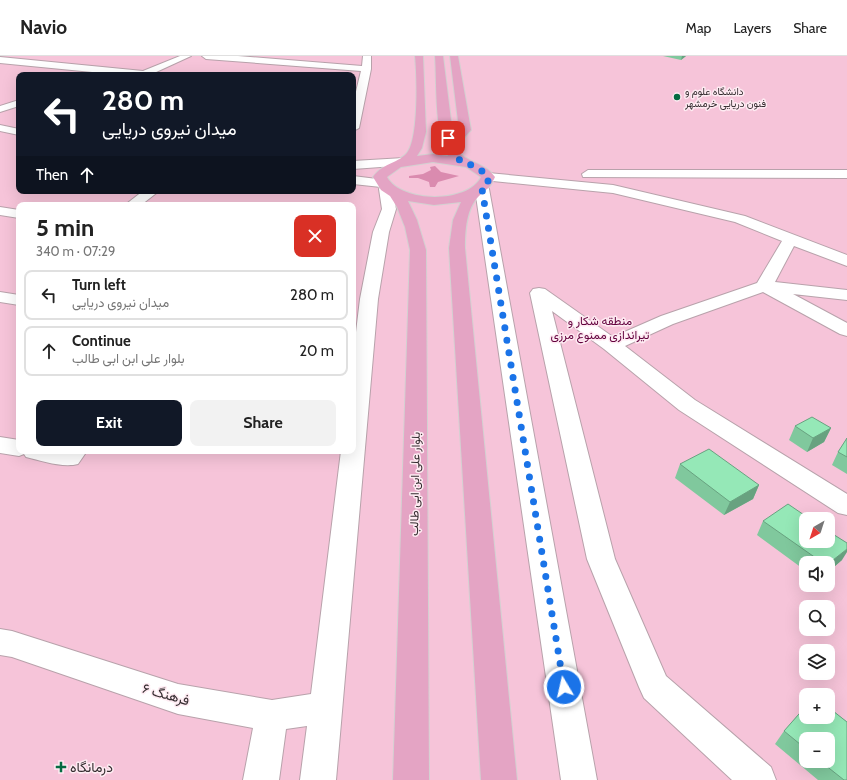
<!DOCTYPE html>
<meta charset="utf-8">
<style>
:root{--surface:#fff;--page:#f2f2f2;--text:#222;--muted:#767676;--line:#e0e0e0;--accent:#111827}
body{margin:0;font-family:Cabin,Vazirmatn,sans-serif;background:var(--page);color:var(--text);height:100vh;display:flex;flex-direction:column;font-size:15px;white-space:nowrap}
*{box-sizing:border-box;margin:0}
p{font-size:13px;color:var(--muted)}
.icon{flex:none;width:22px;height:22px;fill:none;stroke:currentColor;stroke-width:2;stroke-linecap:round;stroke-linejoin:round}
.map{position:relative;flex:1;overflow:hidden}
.panel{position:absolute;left:16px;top:146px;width:340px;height:252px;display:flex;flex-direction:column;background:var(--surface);border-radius:8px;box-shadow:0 4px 16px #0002}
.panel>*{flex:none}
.banner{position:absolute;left:16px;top:16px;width:340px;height:122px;border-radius:8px;box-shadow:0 4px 16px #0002;background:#111827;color:#fff;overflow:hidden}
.needle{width:26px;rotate:219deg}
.fabs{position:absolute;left:799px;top:456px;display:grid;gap:8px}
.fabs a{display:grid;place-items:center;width:36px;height:36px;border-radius:8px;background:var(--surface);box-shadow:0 4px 16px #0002;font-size:20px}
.pin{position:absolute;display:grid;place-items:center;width:34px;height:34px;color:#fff;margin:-17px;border-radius:8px;box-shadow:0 2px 6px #0006}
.me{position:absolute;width:44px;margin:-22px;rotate:351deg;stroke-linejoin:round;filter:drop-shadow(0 0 3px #0008)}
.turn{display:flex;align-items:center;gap:14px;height:84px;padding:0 20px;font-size:18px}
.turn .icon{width:52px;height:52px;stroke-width:2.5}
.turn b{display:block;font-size:28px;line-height:34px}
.then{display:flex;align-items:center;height:38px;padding:0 20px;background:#0003;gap:8px;font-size:15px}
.round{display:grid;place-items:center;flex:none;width:42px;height:42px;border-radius:8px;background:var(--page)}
.summary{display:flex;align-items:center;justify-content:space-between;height:68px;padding:0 20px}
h1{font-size:24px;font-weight:700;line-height:30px}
.action{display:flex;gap:8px;margin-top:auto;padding:8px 20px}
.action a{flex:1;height:46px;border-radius:8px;background:var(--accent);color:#fff;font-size:16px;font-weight:700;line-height:46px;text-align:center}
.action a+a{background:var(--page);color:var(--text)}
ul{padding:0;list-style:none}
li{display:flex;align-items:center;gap:12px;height:50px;margin:0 8px 6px;padding:0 12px;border:2px solid var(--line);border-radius:8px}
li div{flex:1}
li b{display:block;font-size:15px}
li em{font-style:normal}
header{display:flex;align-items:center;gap:24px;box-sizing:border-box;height:56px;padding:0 20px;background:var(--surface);border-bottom:1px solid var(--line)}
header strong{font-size:19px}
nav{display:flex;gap:22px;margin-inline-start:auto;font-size:14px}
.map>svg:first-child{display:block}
</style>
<header>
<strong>Navio</strong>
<nav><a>Map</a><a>Layers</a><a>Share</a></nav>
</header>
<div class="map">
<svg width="847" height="724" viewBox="0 0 847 724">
<rect width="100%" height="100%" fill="#feebf2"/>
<path fill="#f6c4d9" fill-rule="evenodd" d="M0,0H847V724H0ZM19,19H353V135H19ZM19,149H353V395H19ZM806,463H828V485H806ZM806,507H828V529H806ZM806,551H828V573H806ZM806,595H828V617H806ZM806,639H828V661H806ZM806,683H828V705H806Z"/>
<path fill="#da8baf" d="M435,110L441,116L459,120L438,126L435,131H430L429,126L418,122H409V120L423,118L431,114L430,111Z"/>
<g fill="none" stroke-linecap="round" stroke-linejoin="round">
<defs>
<path id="minor" d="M180,0H191L154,17L156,19H123L0,7V1L143,15Z
M202,0H238L362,10L363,0H371V13L359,72L353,75V48L361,15L206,3Z
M19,44V50L0,56V50Z
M0,69L19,73V79L0,75Z
M404,102L408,103L410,106L408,109L353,113V105Z
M588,114H847V122L583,121L582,118Z
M488,117L613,129L745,160L847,199V210L794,190L775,226L847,234V244L793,238L847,267V280L840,278L763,236L673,268L625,290L695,344L847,438V459L838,457L679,354L604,293L552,255L615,503L666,620L771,711L776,724H732L644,642L639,631L587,503L530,237L533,233L539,232L545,233L613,281L661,260L757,227L782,185L735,166L613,137L483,124L481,121L483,118Z
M353,120L385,124L387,127L385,129L391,130L396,153L389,176L378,243L336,724H300L307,670L286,673L279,724H243L253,672L178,658L12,601L0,599V573L12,575L178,628L272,644L311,638L341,395H353V301L360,243L373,176L382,153L379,133L381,131L353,128Z
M482,129L487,130L489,133L597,724H561L475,133L477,130Z
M143,135H159L141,149H125Z
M0,151L19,154V162L0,159Z
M0,236L19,239V249L0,246Z
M0,381L19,384V395H87L78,408C63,412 42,405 26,401L24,398L19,400L0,397Z"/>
<path id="major" d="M415,0H423L426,76L422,92L417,100L433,98L448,100C434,76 437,28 435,0H443L453,80L459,73L450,0H458L471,74L456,91C461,106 484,105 495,121C488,135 488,131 479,140C466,152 465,176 465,192L517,724H481L449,192L453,164L461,146L434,149L408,145L417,164L426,194L429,724H393L410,194L405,171L397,151L390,140L381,134L373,121C383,107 396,108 406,98C419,85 417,20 415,0ZM433,106L466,111L481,121C468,148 401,147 387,121L401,111Z"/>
</defs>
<use href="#minor" stroke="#b8a2ab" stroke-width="2"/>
<use href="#major" stroke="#d3d1d1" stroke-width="2"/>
<use href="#minor" fill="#fff" fill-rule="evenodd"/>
<use href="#major" fill="#e4a4c4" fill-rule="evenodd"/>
</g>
<path fill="#80c89d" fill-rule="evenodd" d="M663,0H686L681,4Z
M795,370L831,372L824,386L807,396L789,384Z
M847,382V418L832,409L838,396Z
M680,408L759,429L753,443L724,459L675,422Z
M763,465L842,504L828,516V507H806V515L757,479Z
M806,650V661H828V651L847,666V724H818L775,688L784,675ZM806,683H828V705H806Z"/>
<path fill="#68a280" d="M682,0H686L681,4Z
M831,372L824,386L807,396L813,382Z
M759,429L753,443L724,459L730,446Z
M847,493V496L842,504L828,516V508Z"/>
<path fill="#95e8b7" stroke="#68a280" d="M812,361L831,372L813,382L795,370Z
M847,382V401L838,396Z
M709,393L759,429L730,446L680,408Z
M788,448L810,463H806V485H828V475L847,487V493L828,508V507H823L763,465Z
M806,650V661H828V651L847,666V724H844L820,705H828V683H806V693L784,675Z"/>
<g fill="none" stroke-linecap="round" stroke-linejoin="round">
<path stroke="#1a73e8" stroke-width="7" stroke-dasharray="0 12.6" d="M448,82C453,114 472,101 488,121V127L482,133L564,631"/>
</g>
<g fill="#056b41" stroke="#feebf2" stroke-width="1.5">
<circle cx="677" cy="41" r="4"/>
<path d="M59 705h4v4h4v4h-4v4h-4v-4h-4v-4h4z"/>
</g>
<g text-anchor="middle" stroke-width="3" stroke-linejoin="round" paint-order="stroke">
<g font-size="10" fill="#352d30" stroke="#feebf2" text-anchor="start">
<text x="685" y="39">دانشگاه علوم و<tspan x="685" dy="12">فنون دریایی خرمشهر</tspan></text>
</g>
<g font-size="12" fill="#62003d" stroke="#feebf2">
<text x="600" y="269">منطقه شکار و<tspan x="600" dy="14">تیراندازی ممنوع مرزی</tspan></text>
</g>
<g font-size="12" fill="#352d30" stroke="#feebf2">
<text transform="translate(415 428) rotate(-89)" y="4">بلوار علی ابن ابی طالب</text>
</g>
<g font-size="14" fill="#352d30" stroke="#feebf2">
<text transform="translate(166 638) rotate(16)" y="5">فرهنگ ۶</text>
</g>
<g font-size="14" fill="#352d30" stroke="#feebf2" text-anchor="start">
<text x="70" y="716">درمانگاه</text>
</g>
</g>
</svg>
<div class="fabs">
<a><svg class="needle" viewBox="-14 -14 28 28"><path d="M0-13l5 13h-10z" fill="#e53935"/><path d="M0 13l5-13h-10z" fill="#767676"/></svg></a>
<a><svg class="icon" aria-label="sound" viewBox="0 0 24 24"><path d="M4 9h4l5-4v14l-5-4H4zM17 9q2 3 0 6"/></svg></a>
<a><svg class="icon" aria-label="search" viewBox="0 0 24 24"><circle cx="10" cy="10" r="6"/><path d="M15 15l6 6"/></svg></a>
<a><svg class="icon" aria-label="layers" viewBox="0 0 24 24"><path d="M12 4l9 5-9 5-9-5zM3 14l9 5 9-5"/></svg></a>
<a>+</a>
<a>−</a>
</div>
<div class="pin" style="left:448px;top:82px;background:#d93025"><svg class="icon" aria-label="arrive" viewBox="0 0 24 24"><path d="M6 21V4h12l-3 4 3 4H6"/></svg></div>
<svg class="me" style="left:564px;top:631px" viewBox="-20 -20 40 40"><circle r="17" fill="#1a73e8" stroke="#fff" stroke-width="3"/><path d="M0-11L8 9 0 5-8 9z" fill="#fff"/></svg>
<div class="banner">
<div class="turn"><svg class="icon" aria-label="left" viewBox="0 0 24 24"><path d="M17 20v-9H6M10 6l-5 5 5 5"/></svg><div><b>280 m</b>میدان نیروی دریایی</div></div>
<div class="then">Then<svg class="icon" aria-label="ahead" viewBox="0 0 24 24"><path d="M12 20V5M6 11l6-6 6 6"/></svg></div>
</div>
<section class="panel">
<div class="summary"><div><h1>5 min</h1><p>340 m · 07:29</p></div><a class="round" style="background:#d93025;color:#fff"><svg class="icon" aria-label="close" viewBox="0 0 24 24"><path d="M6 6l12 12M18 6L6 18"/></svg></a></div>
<ul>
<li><svg class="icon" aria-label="left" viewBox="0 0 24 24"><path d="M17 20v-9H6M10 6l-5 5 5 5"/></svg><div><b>Turn left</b><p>میدان نیروی دریایی</p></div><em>280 m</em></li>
<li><svg class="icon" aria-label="ahead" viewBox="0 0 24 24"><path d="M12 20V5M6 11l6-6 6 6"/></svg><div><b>Continue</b><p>بلوار علی ابن ابی طالب</p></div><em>20 m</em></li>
</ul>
<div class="action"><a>Exit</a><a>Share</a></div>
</section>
</div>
